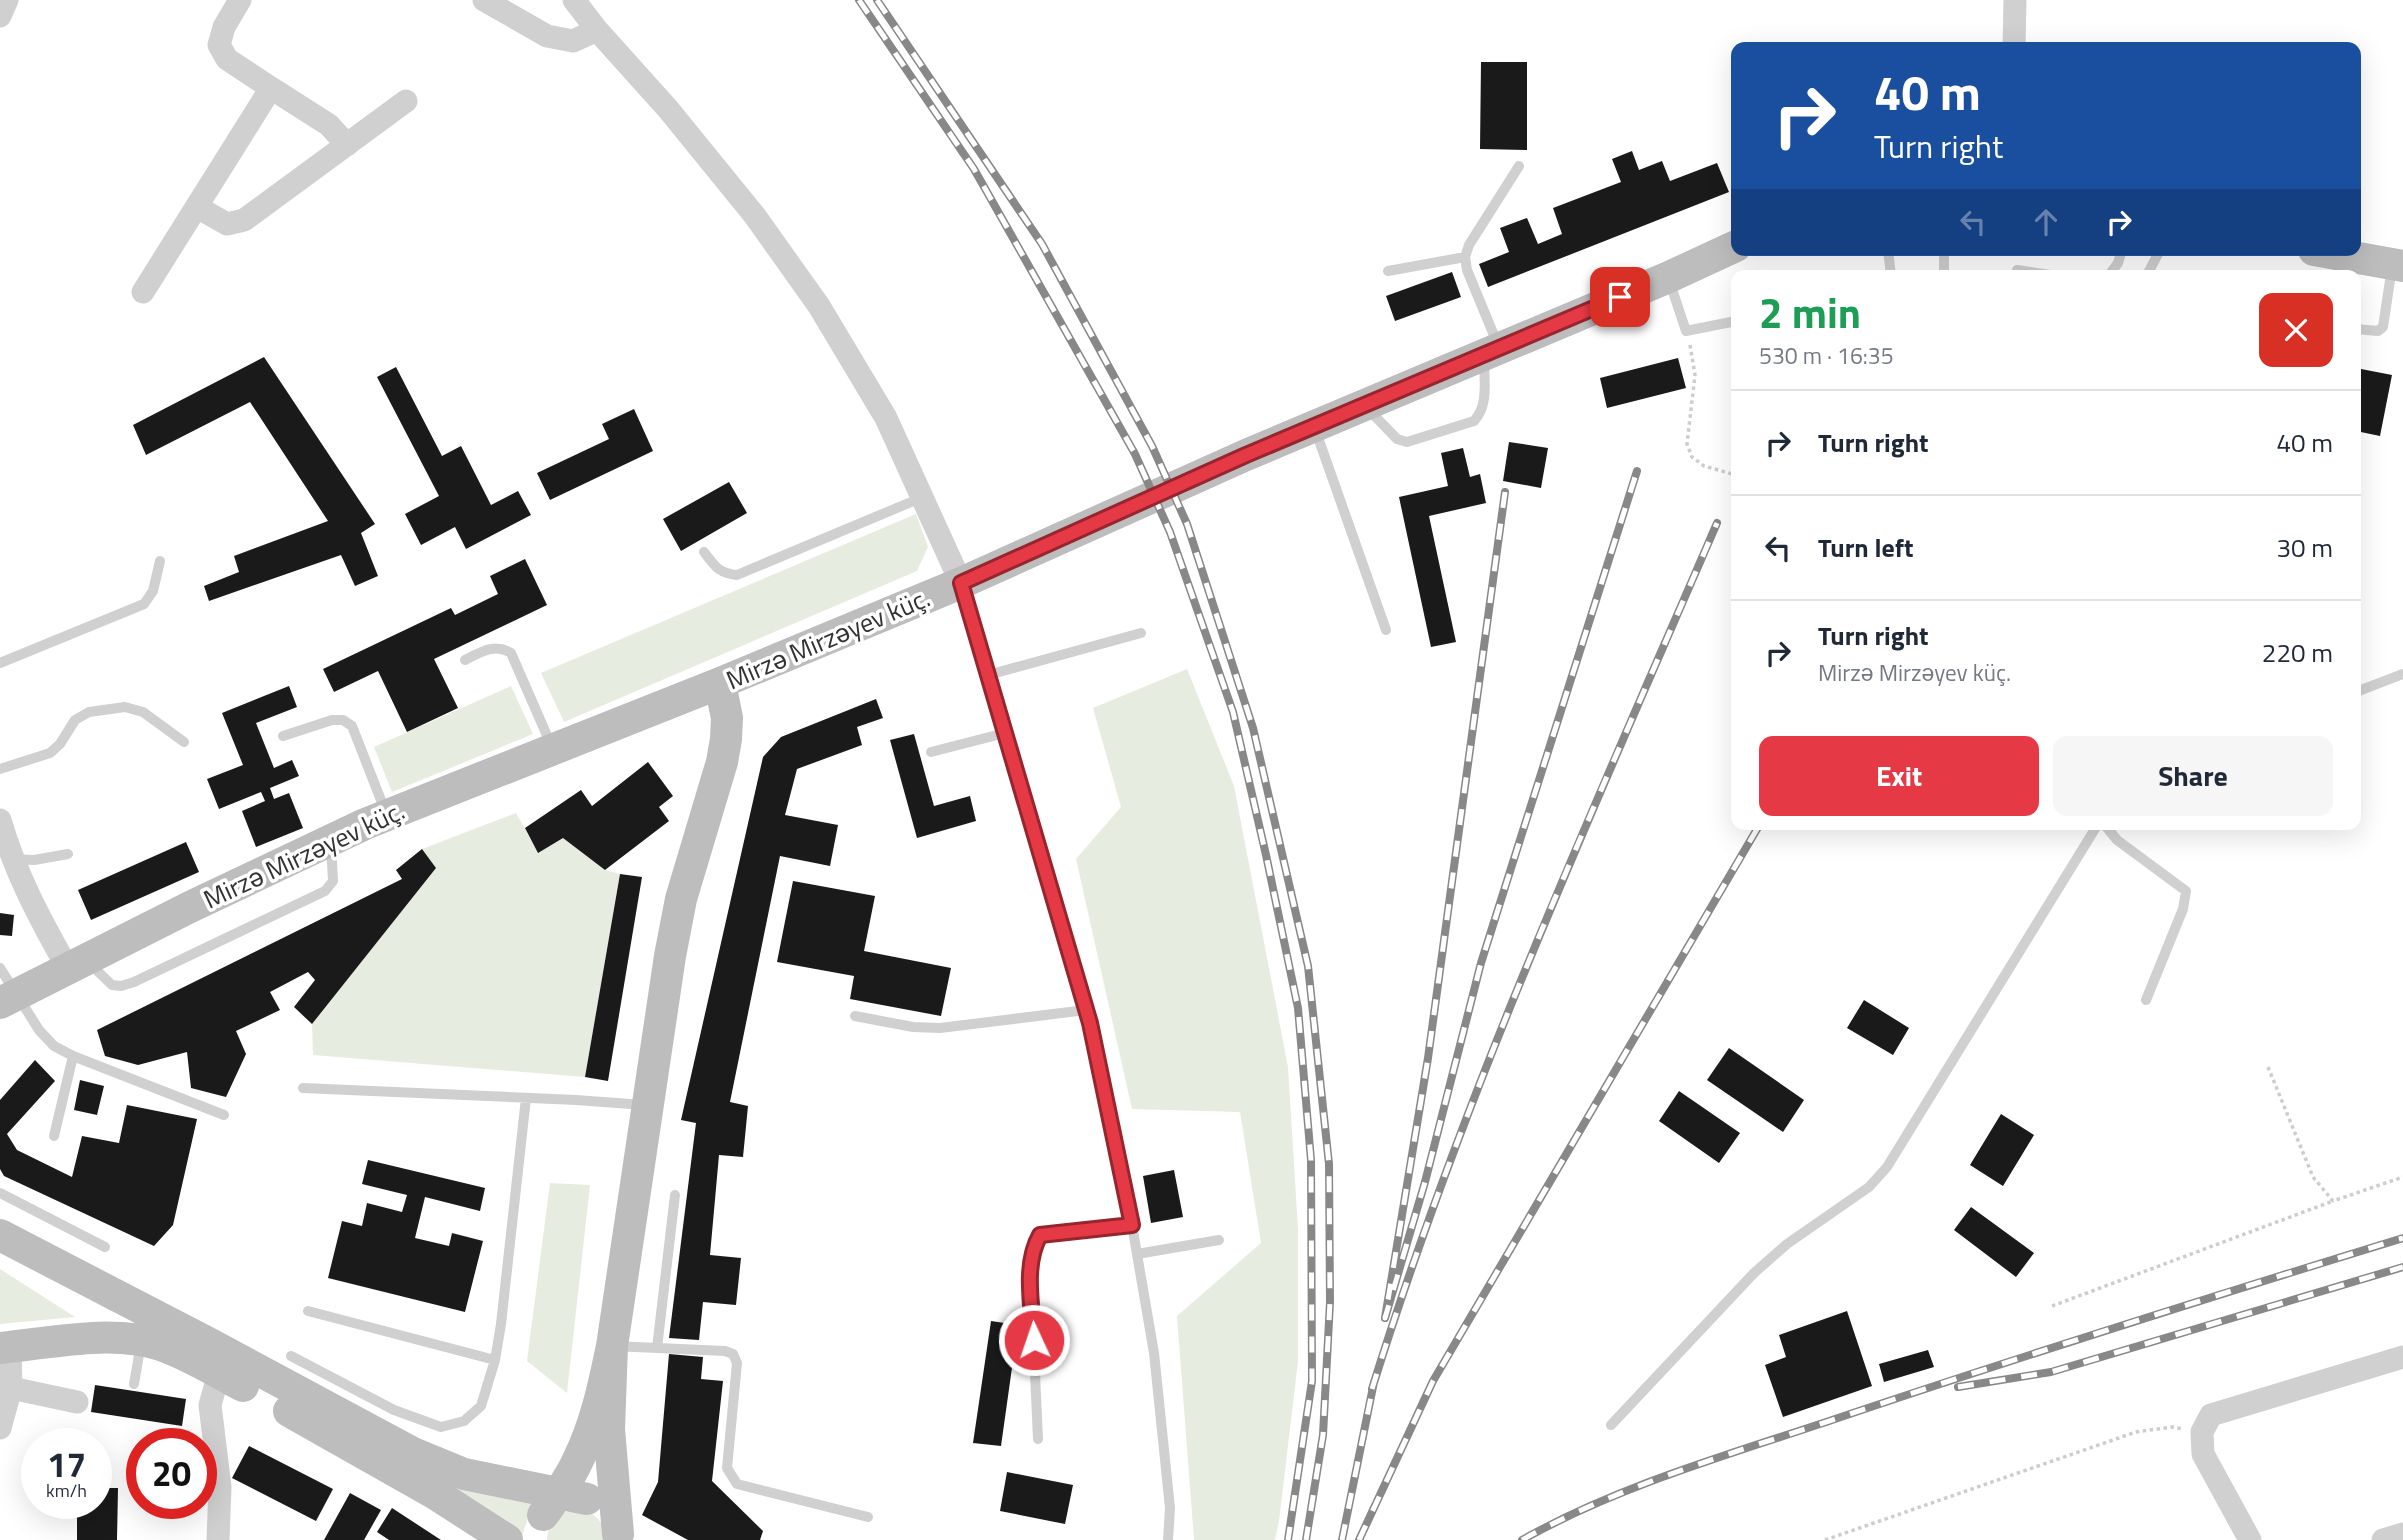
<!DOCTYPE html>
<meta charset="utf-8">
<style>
:root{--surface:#fff;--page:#f6f6f7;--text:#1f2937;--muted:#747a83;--line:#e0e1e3;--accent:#e63946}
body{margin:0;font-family:"Titillium Web",sans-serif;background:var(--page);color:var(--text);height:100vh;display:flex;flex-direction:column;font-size:26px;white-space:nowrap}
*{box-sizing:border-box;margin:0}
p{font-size:23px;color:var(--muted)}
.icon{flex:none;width:38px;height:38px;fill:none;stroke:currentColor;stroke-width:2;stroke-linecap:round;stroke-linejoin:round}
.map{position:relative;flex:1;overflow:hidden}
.sheet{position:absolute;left:1731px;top:270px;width:630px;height:560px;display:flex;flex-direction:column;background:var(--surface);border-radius:14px;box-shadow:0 7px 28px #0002}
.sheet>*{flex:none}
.top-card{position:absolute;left:1731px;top:42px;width:630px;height:214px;border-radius:14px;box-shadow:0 7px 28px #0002;background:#1a4fa0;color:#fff;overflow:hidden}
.speed{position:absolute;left:21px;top:1428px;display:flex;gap:14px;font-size:35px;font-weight:700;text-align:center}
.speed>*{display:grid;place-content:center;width:91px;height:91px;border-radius:50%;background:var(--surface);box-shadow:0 7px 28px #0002;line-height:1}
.speed small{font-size:18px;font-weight:400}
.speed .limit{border:10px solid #d22;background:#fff;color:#111}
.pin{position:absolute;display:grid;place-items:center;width:60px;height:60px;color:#fff;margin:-30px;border-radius:14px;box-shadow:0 4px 10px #0006}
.me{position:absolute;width:77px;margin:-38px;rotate:357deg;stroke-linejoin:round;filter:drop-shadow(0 0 5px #0008)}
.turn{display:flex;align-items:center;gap:24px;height:147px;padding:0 28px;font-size:32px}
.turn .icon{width:91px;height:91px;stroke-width:2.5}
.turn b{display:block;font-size:49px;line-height:60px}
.lanes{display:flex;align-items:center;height:66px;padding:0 28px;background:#0003;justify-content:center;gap:35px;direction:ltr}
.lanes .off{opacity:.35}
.round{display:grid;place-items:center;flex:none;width:74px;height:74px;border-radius:14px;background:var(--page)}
.headline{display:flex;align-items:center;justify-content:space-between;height:119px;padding:0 28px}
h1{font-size:42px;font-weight:700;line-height:52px;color:#1e9e55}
.button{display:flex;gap:14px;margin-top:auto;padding:14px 28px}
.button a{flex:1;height:80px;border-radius:14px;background:var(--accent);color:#fff;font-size:28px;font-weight:700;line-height:80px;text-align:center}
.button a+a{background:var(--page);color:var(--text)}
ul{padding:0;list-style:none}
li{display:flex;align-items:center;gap:21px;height:105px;padding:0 28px;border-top:2px solid var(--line)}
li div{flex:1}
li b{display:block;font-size:26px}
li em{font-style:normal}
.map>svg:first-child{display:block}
</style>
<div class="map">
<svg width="2403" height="1540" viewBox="0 0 2403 1540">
<rect width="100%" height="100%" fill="#fff"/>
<path fill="#e6ecdf" d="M916,514L928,547L917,571L564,722L541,673Z
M1187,669L1234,786L1288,1067L1298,1230V1361L1279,1521L1275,1540H1194L1177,1316L1261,1243L1240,1112L1132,1109L1076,859L1121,807L1093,708Z
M511,686L533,734L392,792L374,747Z
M516,813L538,852L563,838L605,870L620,874L585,1077L313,1055L312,1024L436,868L422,849Z
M550,1183L590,1185L567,1393L527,1361Z
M0,1269L75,1317L0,1324Z
M429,1477L534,1500L522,1536Z
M575,1509C594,1511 604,1521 607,1540H547C548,1522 558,1513 575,1509Z"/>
<path fill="#1a1a1a" d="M1481,62H1527V150L1480,149Z
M1632,151L1639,170L1662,161L1670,181L1717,163L1729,192L1488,287L1479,264L1509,252L1500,228L1527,218L1538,244L1562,234L1553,208L1621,182L1612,159Z
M1452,272L1461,297L1395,321L1386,296Z
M264,357L375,524L361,533L378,576L355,586L341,555L209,601L204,586L239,572L234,556L328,521L250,402L146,455L133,425Z
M1678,358L1686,388L1607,408L1600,378Z
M396,367L442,456L461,446L491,505L518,491L531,515L466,549L455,527L421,545L405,514L439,496L377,377Z
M2356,368L2392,375L2380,436L2356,431Z
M634,409L653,451L550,500L537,473L609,439L602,424Z
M1509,442L1548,448L1541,488L1503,481Z
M1463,448L1470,477L1480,474L1486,503L1429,516L1456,642L1431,647L1399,497L1448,486L1441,453Z
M729,482L747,513L681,551L663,519Z
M525,559L547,605L434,659L458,708L407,732L378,671L334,692L323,669L451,608L455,615L498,594L490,576Z
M289,686L297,707L256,723L274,768L292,760L299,776L270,788L274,799L289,793L303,828L256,847L242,811L265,801L261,792L219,809L207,779L243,765L222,713Z
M876,699L883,718L857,727L862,745L797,769L785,815L838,825L830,866L780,856L730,1102L748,1106L743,1157L719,1155L710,1255L741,1258L736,1305L703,1302L699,1340L669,1338L696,1123L681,1120L763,757L781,737Z
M914,734L934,806L970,796L976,821L917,838L890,740Z
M648,762L673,796L659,807L669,821L605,870L563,838L538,853L525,828L581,790L592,806Z
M186,842L199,872L91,920L78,890Z
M422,849L436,868L312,1024L294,1007L315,980L308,972L270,992L280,1010L236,1031L246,1054L226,1097L191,1088L187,1052L138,1065L105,1056L97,1030L402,879L396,870Z
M620,874L642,877L608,1081L585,1077Z
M793,881L875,896L864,951L951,968L941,1016L850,999L854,976L777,962Z
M0,913L14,915L12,936L0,935Z
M1864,1000L1909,1028L1893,1055L1847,1028Z
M1729,1048L1804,1100L1783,1132L1707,1080Z
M35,1060L55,1081L7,1134L17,1150L72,1177L82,1136L119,1143L127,1105L197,1119L173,1225L154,1246L4,1176L0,1169V1100Z
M80,1080L104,1086L97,1115L74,1110Z
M1679,1091L1740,1133L1719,1163L1659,1121Z
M2001,1114L2034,1135L2003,1186L1970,1165Z
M368,1160L485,1188L480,1211L425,1197L415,1238L449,1246L452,1233L483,1241L465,1312L328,1278L342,1221L362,1226L367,1203L402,1212L407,1195L362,1184Z
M1174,1170L1183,1217L1151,1223L1143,1176Z
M1971,1207L2034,1253L2016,1277L1954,1230Z
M1847,1311L1872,1386L1783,1417L1765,1365L1786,1357L1779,1335Z
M991,1321L1018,1325L1001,1446L973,1443Z
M1928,1350L1934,1367L1884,1382L1879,1364Z
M669,1354L703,1357L701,1379L723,1381L712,1481L763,1531L760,1540H688L642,1515L658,1482Z
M95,1385L186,1399L182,1426L91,1412Z
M249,1446L333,1489L316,1521L232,1478Z
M1007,1472L1073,1485L1065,1524L1000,1511Z
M96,1488H118L117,1540H77V1503H96Z
M350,1493L381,1510L364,1540H324Z
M392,1508L441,1540H389L377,1532Z"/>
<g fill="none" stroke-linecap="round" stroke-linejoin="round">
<path stroke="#cdcdcd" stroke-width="3.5" stroke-dasharray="3.5 3.5" stroke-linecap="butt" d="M1690,345L1695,375L1687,444L1692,457L1704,466L1736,475
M2268,1067L2313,1177L2333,1201L2403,1177
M2052,1306L2333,1201
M1825,1540L2136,1432L2172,1427L2183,1429"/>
<path stroke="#d0d0d0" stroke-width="10" d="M1888,250L1891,275
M1944,250V275
M2017,270L2050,275
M1388,271L1465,257
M2109,275L2118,263L2122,250
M2147,275L2160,250
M1669,280L1686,331L1736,321
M2356,329L2378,331L2383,327L2392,267
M1498,345L1467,270L1465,257L1469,245L1519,166
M1366,407L1397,439L1407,442L1474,421C1489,405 1484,380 1484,359
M1315,429L1386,630
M704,552C715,566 718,573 737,575L923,497
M962,585L1090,1023L1132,1225L1154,1353L1170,1508L1168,1540
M465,660C481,652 494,643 511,653L552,747
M0,663L144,604L153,591L160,561
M988,675L1141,633
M2356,692L2403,674
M283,736L332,720H343L352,726L386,813
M931,752L1005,733
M0,769L50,753L60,744L75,720L89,712L125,707L143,712L184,742
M2104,824L2117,840L2186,891L2183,909L2146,1000
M12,859L34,860L68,854
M88,962L112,985L121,986L134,982L325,891L333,881L331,845
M0,968L39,1030L54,1046L73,1056L224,1115
M855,1016L913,1027L940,1028L1086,1010
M303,1088L576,1100L644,1105
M54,1136L73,1056
M0,1193L105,1247
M1137,1254L1219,1240
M308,1311L495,1360
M613,1346L725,1351L733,1354L737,1363L727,1468L737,1484L868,1517
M657,1348L675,1195
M291,1356L394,1410L441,1427L464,1421L481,1406L495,1360L501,1324L526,1098
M134,1384L141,1343
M1611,1425L1754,1273L1787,1244L1869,1187L1887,1167L2098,824
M1038,1439L1030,1265L1034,1247L1040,1235L1132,1225"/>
<path stroke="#d0d0d0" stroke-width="23" d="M484,0L547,36L573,41L597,30
M574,0L597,30L668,109L755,216L819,306L886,418L961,583
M0,16L7,0
M2014,47L2015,0
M271,88L329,125L347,145
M197,207L227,224L244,220L406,101
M143,292L271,88L227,59L219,45L224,27L240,0
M0,820C16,875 40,919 68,969
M11,1388L77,1402
M0,1428L11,1388L10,1347
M218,1540L220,1487L210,1405L219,1373
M2250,1540L2203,1454L2202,1432L2211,1415L2403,1357
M2383,1540L2403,1534"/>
<path stroke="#bdbdbd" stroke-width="32" d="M2314,250L2403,266
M0,1003L190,907L365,824L720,683L961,583L1246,455L1669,277L1736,246
M0,1235L212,1345L413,1453L464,1474L587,1499
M612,1346L670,956L681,899L722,762L726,739L727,718L720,683
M0,1348C51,1343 111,1329 161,1345C190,1355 217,1372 243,1386
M289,1411L434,1493L507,1540
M543,1515C556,1497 569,1480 578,1460C596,1424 604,1384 612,1346L609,1429L618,1534"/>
<defs>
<path id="rail" d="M859,0L974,169L1135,454L1170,532L1233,712L1266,855L1298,1008L1311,1160L1312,1381L1288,1540
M877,0L1042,244L1152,446L1187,524L1253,728L1308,966L1329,1164L1330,1302L1323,1435L1306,1540
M1505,492L1428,1058L1385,1318L1425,1182L1481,963L1637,471
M1958,1387L2051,1372L2403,1267
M1372,1389C1464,1092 1594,808 1717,523
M1342,1540L1374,1382
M1359,1540L1433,1381L1760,824
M1522,1540C1620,1485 1731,1454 1838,1418C2025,1355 2214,1296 2403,1238"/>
</defs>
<use href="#rail" stroke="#888" stroke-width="8"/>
<use href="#rail" stroke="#fff" stroke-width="5" stroke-dasharray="16" stroke-linecap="butt"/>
</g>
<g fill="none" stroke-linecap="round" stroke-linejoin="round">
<defs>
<path id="route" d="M1034,1340C1032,1306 1023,1265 1040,1235L1132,1225L1090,1023L961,583L1246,455L1620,297"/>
</defs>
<use href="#route" stroke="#96252e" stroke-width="18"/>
<use href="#route" stroke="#e63946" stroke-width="12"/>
</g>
<g text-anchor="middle" stroke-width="7" stroke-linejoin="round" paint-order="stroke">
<g font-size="26" fill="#333" stroke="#fff">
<text transform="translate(828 639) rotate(-23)" y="9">Mirzə Mirzəyev küç.</text>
<text transform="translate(304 855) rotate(-25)" y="9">Mirzə Mirzəyev küç.</text>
</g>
</g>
</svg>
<div class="speed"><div>17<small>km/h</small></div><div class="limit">20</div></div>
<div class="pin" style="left:1620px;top:297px;background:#d93025"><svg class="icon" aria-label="arrive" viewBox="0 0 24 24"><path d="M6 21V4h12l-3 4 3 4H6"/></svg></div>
<svg class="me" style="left:1034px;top:1340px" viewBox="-20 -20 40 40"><circle r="17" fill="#e63946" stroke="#fff" stroke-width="3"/><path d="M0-11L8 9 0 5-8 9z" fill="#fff"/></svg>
<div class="top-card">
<div class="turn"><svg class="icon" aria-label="right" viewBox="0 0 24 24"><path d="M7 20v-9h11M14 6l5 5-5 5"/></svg><div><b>40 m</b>Turn right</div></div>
<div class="lanes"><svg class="icon off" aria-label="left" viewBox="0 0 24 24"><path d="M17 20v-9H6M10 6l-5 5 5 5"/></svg><svg class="icon off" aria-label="ahead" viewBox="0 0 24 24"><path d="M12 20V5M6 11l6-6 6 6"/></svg><svg class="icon" aria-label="right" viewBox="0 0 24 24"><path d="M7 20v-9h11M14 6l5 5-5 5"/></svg></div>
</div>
<section class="sheet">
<div class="headline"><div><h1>2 min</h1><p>530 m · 16:35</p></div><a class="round" style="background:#d93025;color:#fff"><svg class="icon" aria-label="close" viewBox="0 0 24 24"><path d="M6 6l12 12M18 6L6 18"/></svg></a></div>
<ul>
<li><svg class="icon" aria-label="right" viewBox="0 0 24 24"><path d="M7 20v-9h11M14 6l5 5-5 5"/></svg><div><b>Turn right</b></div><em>40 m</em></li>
<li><svg class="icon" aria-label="left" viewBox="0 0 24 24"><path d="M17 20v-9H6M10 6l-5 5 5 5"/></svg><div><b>Turn left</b></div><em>30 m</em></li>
<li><svg class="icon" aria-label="right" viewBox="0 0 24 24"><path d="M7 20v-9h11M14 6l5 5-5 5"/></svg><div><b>Turn right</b><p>Mirzə Mirzəyev küç.</p></div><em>220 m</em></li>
</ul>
<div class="button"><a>Exit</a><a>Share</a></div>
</section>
</div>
